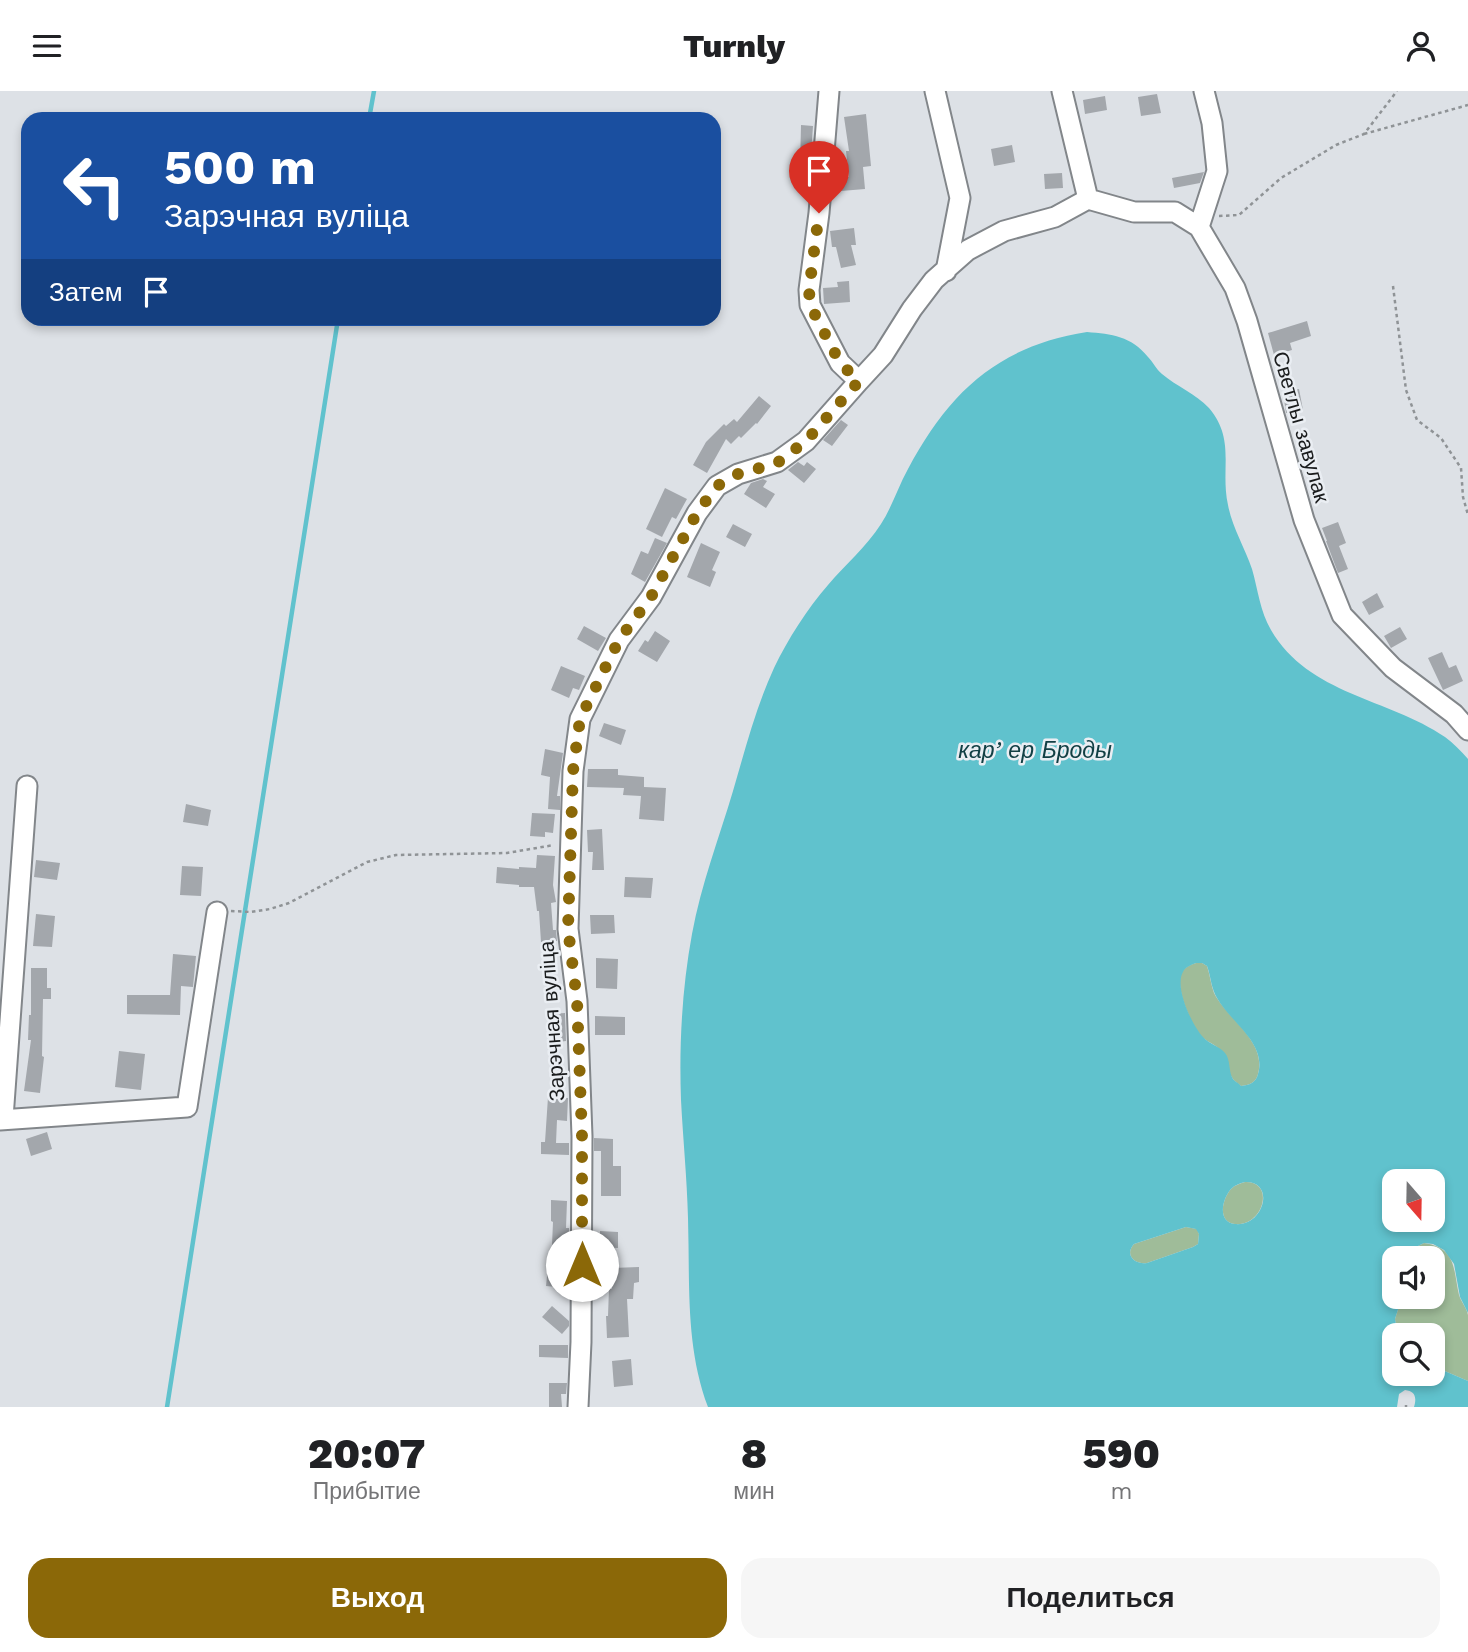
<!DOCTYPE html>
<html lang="ru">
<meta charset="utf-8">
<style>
:root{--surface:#fff;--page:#f6f6f6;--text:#202124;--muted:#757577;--accent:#8b6808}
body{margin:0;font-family:"Work Sans",sans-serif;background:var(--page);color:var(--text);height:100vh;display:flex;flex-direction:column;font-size:26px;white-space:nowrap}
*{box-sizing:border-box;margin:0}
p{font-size:23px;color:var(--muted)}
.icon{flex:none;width:38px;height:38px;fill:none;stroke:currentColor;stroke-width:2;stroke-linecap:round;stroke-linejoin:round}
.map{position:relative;height:1316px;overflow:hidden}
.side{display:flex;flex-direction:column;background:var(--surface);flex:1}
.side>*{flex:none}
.banner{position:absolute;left:21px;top:21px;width:700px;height:214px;border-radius:21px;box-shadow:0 4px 10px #0003;background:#1a4fa0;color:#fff;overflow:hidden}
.needle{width:46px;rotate:160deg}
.controls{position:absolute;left:1382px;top:1078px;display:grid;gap:14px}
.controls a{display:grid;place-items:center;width:63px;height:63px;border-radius:14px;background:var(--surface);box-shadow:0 4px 10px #0003;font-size:35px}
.pin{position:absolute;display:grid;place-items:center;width:60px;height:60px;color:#fff;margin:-72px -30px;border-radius:50% 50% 50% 0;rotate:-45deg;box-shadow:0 0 7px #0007}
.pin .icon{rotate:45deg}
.me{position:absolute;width:77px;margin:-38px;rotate:0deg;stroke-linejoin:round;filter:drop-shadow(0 0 5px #0008)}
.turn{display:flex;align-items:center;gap:24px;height:147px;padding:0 28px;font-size:32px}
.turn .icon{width:91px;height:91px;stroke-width:2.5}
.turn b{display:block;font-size:49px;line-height:60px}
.then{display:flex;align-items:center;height:66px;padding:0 28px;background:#0003;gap:14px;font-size:26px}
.eta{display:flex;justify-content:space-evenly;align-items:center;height:119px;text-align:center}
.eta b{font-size:42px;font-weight:800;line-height:49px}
.primary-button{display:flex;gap:14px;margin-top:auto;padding:14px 28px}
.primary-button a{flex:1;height:80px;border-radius:21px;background:var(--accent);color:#fff;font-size:28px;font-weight:800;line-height:80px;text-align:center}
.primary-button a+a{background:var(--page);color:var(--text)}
header{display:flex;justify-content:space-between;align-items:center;height:91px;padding:0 28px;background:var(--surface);font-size:32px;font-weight:800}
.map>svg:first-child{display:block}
</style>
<header><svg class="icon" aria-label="menu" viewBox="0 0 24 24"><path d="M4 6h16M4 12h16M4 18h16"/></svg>Turnly<svg class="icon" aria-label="person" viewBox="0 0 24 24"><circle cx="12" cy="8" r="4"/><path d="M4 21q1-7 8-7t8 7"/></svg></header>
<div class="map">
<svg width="1468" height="1316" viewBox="0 0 1468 1316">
<rect width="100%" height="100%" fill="#dde1e6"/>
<path fill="#9fbc99" d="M1196,872H1202L1207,875C1210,884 1211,894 1214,902C1227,928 1267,950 1258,983C1256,992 1249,994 1241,995C1240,994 1233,989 1233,988C1227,979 1226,966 1218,957C1213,952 1205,950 1200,944C1191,932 1174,896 1182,881C1185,876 1190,874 1196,872Z
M1245,1091C1276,1090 1263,1136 1235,1133C1217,1131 1222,1108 1231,1098C1235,1094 1241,1092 1245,1091Z
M1186,1136L1197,1138L1199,1143L1198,1153L1193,1156L1147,1172C1135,1174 1124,1164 1134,1153Z
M1424,1152C1457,1157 1453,1178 1459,1204C1461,1211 1467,1217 1468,1224C1468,1243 1468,1270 1468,1290L1433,1275V1244H1398L1397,1242L1395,1228L1402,1206H1433V1167H1412L1418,1155Z"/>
<path fill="#60c2cd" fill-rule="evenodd" d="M1087,241C1112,243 1131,245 1148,266C1153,271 1156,278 1162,283C1176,295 1196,303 1209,317C1236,349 1220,378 1228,414C1232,436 1245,457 1252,478C1258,499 1260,520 1271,539C1309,604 1388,607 1445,646C1453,652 1461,660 1468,668V1222L1460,1206L1454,1173L1444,1159L1433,1153L1424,1152L1418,1155L1412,1167H1395V1206H1402L1395,1228L1398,1244H1395V1283H1433V1275L1468,1290V1316H1414C1417,1306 1415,1300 1405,1299L1399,1303L1397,1316H708C685,1255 690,1191 688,1127C687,1087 683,1048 681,1009C679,954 682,897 692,843C701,794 719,747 733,700C745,659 756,616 774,577C788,548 807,518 828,494C845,474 866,456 881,433C892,416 898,396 908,378C949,301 998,255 1087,241ZM1196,872H1202L1207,875C1211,886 1211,897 1217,907C1230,931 1267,952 1258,983C1256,992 1249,994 1241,995C1241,994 1233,989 1233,988C1228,980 1231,969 1225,962C1219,955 1209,953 1203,946C1192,934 1174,896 1183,881C1185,876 1191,874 1196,872ZM1395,1090H1433V1129H1395ZM1245,1091C1276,1090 1264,1136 1235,1133C1217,1131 1222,1108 1231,1098C1235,1094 1240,1092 1245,1091ZM1186,1136L1196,1138L1199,1143L1198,1153L1193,1156L1147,1172C1135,1174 1124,1164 1134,1153Z"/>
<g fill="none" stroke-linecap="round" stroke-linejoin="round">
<path stroke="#60c2cd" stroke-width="4.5" d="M369,28L374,0
M167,1316L338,228"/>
</g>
<path fill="#a3a7ac" d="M1157,3L1161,22L1141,25L1138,6Z
M1105,5L1107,19L1085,23L1083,9Z
M866,23L871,75L863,76L865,98L841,100L840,86H849L846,60H849L844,26Z
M801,34L813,35L810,77H800Z
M1012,54L1015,71L994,75L991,58Z
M1204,81L1200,92L1174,97L1172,87Z
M1062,82L1063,97L1045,98L1044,83Z
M854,137L856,154H851L856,174L841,177L836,156H832L830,140Z
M849,190L850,211L824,213L823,197L838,196L837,191Z
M1307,230L1311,245L1290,252L1292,259L1274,264L1268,242Z
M1299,298L1303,319L1286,322L1283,301Z
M759,305L771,315L757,333L756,332L741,347L739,345L731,353L726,348L707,382L693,374L706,351L724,333L726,335L734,328L737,331Z
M841,329L848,334L832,355L823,349Z
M798,371L804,375L807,371L816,378L804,392L788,379Z
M763,388L767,390L763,396L775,403L766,417L744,403L751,392Z
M665,397L687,408L676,428L672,426L662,446L646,438Z
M1338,431L1346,452L1339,455L1348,478L1338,482L1326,450H1327L1322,437Z
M733,433L752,443L745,456L726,446Z
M655,447L667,452L645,491L631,483L641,460L648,463Z
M701,452L720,461L712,479L716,481L710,496L687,486Z
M1377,502L1384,516L1369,524L1362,511Z
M584,535L606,547L598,560L577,548Z
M1400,536L1407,548L1391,557L1384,545Z
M655,540L670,550L657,571L638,560L645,549L648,551Z
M1442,561L1449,577L1456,574L1463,590L1443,599L1428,567Z
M561,575L585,585L579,599L573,597L569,607L551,599Z
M604,632L626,639L621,654L599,645Z
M545,658L563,662L557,705H560V719L548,718L550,686L541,684Z
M588,678H618V684L644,686V696L666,697L664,730L639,728L641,705L623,704L624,697L587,696Z
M186,713L211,719L208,735L183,731Z
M532,722L555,723L553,742L545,741V746L530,745Z
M602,738L604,779H592L593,761H588L587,739Z
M537,764L555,765L553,794L556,811L551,812L553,839H556L557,850L541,851L539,820H537L534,796H519V794L496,792L497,776L519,778V776L536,777Z
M36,769L60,772L57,789L34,786Z
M182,775L203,776L201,805L180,804Z
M625,786L653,787L651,807L624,806Z
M36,823L55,825L52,856L33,855Z
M590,824H614L615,842L591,843Z
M173,863L196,865L193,896L181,895L180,924L127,923V904H170Z
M596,867L618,868L617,898L596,897Z
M31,877H47V897H51V908H43L42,965L44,966L40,1002L24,1000L31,949H28L29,924H31Z
M565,922L566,950L558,951L557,943H552L550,923Z
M595,925L625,926V944H595Z
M119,960L145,963L141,999L115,996Z
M548,1006L568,1007L567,1030L557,1029L556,1052H569V1064L541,1063V1051H545Z
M47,1041L52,1058L31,1065L26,1048Z
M594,1047L613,1048V1075H621V1105H601V1060H594Z
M551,1109L567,1110L566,1137H569V1182L567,1197L546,1195L548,1176L551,1177L553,1131L551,1130Z
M600,1140L618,1141V1157L600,1156Z
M639,1176V1191L634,1192L633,1208H627L629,1246L607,1247L606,1225H608L609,1197L612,1198V1177Z
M552,1215L569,1230V1235L562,1243L542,1226Z
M539,1254H568V1267L539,1266Z
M631,1268L633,1294L614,1296L612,1270Z
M549,1292H567L566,1303H561L562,1316H549Z"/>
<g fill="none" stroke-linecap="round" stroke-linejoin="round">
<defs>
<path id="minor" d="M935,0L960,107L946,180
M1062,0L1088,108L1134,121H1175L1199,136
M1204,0L1212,32L1217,80L1199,136L1235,197L1247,230L1304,429L1342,524L1393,577L1454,623L1468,639
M859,290L883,264L912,218L934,189L968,159L1004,140L1055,126L1088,108
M3,1027L27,695
M0,1029L187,1016L217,821
M578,1316L581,1251L582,1045L577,910L568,838L573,680L580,628L619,549L651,506L697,422L717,395L738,383L777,371L806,350L859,290L840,272L810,214L809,199L819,122L829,0"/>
</defs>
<use href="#minor" stroke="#82868a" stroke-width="23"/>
<path stroke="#8f9396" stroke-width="2.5" stroke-dasharray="3.5 3.5" stroke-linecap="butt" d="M1364,43L1468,14
M1219,125L1239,124L1281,87L1336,54L1364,43L1397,0
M1393,195L1406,299L1417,329L1441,347L1461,377L1463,406L1468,424
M231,820L251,821L270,818L289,812L367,771L396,764L507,762L554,754
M1406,1316V1314"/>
<use href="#minor" stroke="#fff" stroke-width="19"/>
</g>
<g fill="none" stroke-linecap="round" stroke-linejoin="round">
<path stroke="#8b6808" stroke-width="12" stroke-dasharray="0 21.6" d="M582,1174V1045L577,909L568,838L573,680L580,628L619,549L651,506L697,422L717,395L738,383L777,372L806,350L859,290L840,272L810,214L809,199L819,122"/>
</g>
<g text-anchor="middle" stroke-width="5" stroke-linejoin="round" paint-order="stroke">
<g font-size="21" fill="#1a1c1d" stroke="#eaeef3">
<text transform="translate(1301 336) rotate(74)" y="7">Светлы завулак</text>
<text transform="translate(552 930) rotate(-94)" y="7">Зарэчная вуліца</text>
</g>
<g font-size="23" font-style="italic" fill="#124045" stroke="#eaeef3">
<text x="1035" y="667">карʼер Броды</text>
</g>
</g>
</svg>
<div class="controls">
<a><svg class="needle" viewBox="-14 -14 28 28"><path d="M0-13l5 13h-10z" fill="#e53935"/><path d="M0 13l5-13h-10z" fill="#757577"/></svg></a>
<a><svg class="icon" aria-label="sound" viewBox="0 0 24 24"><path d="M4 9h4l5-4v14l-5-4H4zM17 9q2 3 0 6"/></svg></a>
<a><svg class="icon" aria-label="search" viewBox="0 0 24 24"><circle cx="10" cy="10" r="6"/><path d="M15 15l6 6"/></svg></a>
</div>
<div class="pin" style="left:819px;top:122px;background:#d93025"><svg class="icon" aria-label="arrive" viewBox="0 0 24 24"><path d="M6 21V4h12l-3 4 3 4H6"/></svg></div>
<svg class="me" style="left:582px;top:1174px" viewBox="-20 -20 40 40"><circle r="19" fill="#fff"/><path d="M0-13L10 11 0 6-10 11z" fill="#8b6808"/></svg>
<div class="banner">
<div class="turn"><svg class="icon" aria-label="left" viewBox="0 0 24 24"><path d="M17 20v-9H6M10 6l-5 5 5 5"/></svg><div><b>500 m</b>Зарэчная вуліца</div></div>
<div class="then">Затем<svg class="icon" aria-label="arrive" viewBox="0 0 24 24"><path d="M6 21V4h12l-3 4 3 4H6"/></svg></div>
</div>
</div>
<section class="side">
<div class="eta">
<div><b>20:07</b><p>Прибытие</p></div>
<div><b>8</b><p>мин</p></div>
<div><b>590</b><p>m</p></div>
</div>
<div class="primary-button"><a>Выход</a><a>Поделиться</a></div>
</section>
